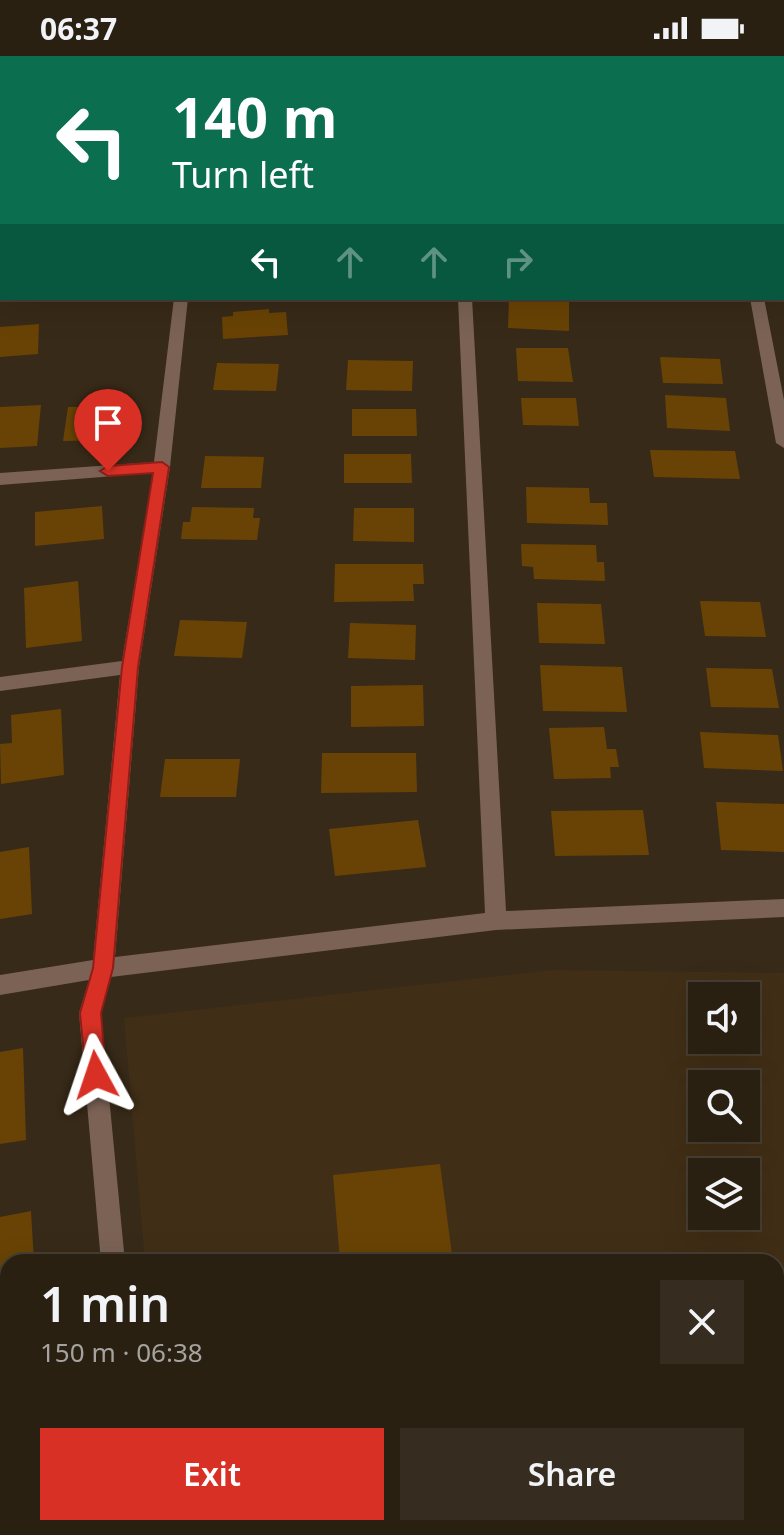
<!DOCTYPE html>
<meta charset="utf-8">
<style>
:root{--surface:#2a2012;--page:#362d20;--text:#f1f3f6;--muted:#a5a39f;--line:#463e32;--accent:#d93025}
body{margin:0;font-family:"Noto Sans",sans-serif;background:var(--page);color:var(--text);height:100vh;display:flex;flex-direction:column;font-size:30px;white-space:nowrap}
*{box-sizing:border-box;margin:0}
p{font-size:26px;color:var(--muted)}
.icon{flex:none;width:44px;height:44px;fill:none;stroke:currentColor;stroke-width:2;stroke-linecap:round;stroke-linejoin:round}
.map{position:relative;flex:1;overflow:hidden}
.sheet{position:absolute;left:0px;top:1198px;width:784px;height:282px;display:flex;flex-direction:column;background:var(--surface);border-radius:24px 24px 0 0;box-shadow:0 8px 32px #0002,0 0 0 2px var(--line)}
.sheet>*{flex:none}
.top-card{position:absolute;left:0px;top:0px;width:784px;height:244px;box-shadow:0 8px 32px #0002,0 0 0 2px var(--line);background:#0b6e4f;color:#fff;overflow:hidden}
.controls{position:absolute;left:688px;top:926px;display:grid;gap:16px}
.controls a{display:grid;place-items:center;width:72px;height:72px;border-radius:0px;background:var(--surface);box-shadow:0 8px 32px #0002,0 0 0 2px var(--line);font-size:40px}
.pin{position:absolute;display:grid;place-items:center;width:68px;height:68px;color:#fff;margin:-82px -34px;border-radius:50% 50% 50% 0;rotate:-45deg;box-shadow:0 0 8px #0007}
.pin .icon{rotate:45deg}
.me{position:absolute;width:88px;margin:-44px;rotate:355deg;stroke-linejoin:round;filter:drop-shadow(0 0 6px #0008)}
.turn{display:flex;align-items:center;gap:28px;height:168px;padding:0 40px;font-size:36px}
.turn .icon{width:104px;height:104px;stroke-width:2.5}
.turn b{display:block;font-size:56px;line-height:68px}
.lanes{display:flex;align-items:center;height:76px;padding:0 40px;background:#0003;justify-content:center;gap:40px;direction:ltr}
.lanes .off{opacity:.35}
.round{display:grid;place-items:center;flex:none;width:84px;height:84px;border-radius:0px;background:var(--page)}
.head{display:flex;align-items:center;justify-content:space-between;height:136px;padding:0 40px}
h1{font-size:48px;font-weight:600;line-height:60px}
.button{display:flex;gap:16px;margin-top:auto;padding:16px 40px}
.button a{flex:1;height:92px;border-radius:0px;background:var(--accent);color:#fff;font-size:32px;font-weight:600;line-height:92px;text-align:center}
.button a+a{background:var(--page);color:var(--text)}
.status{display:flex;justify-content:space-between;align-items:center;height:56px;padding:0 40px;background:var(--surface);direction:ltr}
.status svg{height:22px;fill:currentColor}
.map>svg:first-child{display:block}
</style>
<div class="status"><b>06:37</b><svg viewBox="0 0 49 12"><path d="M0 12V9h3v3zM5 12V6h3v6zM10 12V3h3v9zM15 12V0h3v12zM26 1h20v11H26zM47 4h2v5h-2z"/></svg></div>
<div class="map">
<svg width="784" height="1479" viewBox="0 0 784 1479">
<rect width="100%" height="100%" fill="#382a18"/>
<path fill="#412e16" fill-rule="evenodd" d="M552,914L784,917V1479H169L168,1472H776V1206H145L124,962ZM702,940H746V984H702ZM702,1028H746V1072H702ZM702,1116H746V1160H702Z"/>
<path fill="#694305" d="M509,244L569,246V275L508,272Z
M269,253V257L286,256L288,279L223,283L222,261L233,260V256Z
M39,268L38,298L0,301V271Z
M516,292H568L573,326L518,325Z
M660,301L720,303L723,328L663,327Z
M348,304L413,305L412,335L346,334Z
M217,307L279,308L276,335L213,334Z
M665,339L726,342L730,375L667,372Z
M521,342H576L579,370L523,369Z
M41,349L37,390L0,392V351Z
M121,350L117,384L63,385L68,351Z
M352,353H416L417,380H352Z
M650,394L735,395L740,423L654,421Z
M344,398H411L412,427H344Z
M205,400L264,401L261,432H201Z
M526,431L589,432L590,447H607L608,469L527,467Z
M102,450L104,483L35,490V456Z
M192,451L254,452L253,462H260L257,484L181,483L183,466H190Z
M354,452H414V486L353,485Z
M521,488L596,489L597,506H604L605,525L534,523L533,511L522,510Z
M335,508H423L424,528H413L414,545L334,546Z
M78,525L82,585L26,592L24,532Z
M700,545L760,546L766,581L705,580Z
M537,547L601,548L605,588L539,587Z
M180,564L247,566L242,602L174,600Z
M350,567L416,569L415,604L348,602Z
M540,609L622,611L627,656L543,655Z
M706,612L772,613L779,652L711,651Z
M423,629L424,670L351,671V630Z
M61,653L64,719L1,728L0,688L12,687L11,659Z
M604,671L607,693H616L619,711H610L611,722L554,723L549,672Z
M700,676L778,679L783,715L704,712Z
M322,697H416L417,736L321,737Z
M165,703H240L236,741H160Z
M716,746L784,748V796L721,794Z
M643,754L649,799L555,800L551,755Z
M418,764L426,811L335,820L329,773Z
M29,791L32,858L0,863V796Z
M23,992L26,1084L0,1088V996Z
M440,1108L453,1206H340L333,1119Z
M31,1155L34,1206H8V1294L0,1295V1161Z
M41,1472H66V1479H16Z
M377,1472H495V1479H378Z"/>
<g fill="none" stroke-linecap="round" stroke-linejoin="round">
<path fill="#7b6255" fill-rule="evenodd" d="M443,0H455V2H443Z
M782,227H784V236H782Z
M0,237L2,242H9L7,244L0,245Z
M174,242H188L170,411L139,611L115,901L485,857L458,242H472L506,855L784,843V861L496,874L111,921L101,957L125,1206H101L79,957L89,924L0,939V919L93,904L120,619L0,635V621L122,605L153,417L0,429V417L154,406Z
M750,242H764L784,344V392L776,387Z
M776,1240H784V1266H776Z
M8,1381V1407L0,1409V1383Z
M121,1472H149V1479H121Z
M517,1472H545L546,1479H518Z"/>
<path fill="#ca957a" fill-rule="evenodd" d="M0,13H2V21H0Z
M782,35H784V43H782Z
M0,44H2V52H0Z
M782,67H784V75H782Z"/>
</g>
<path fill="#d93025" stroke="#8d1f18" stroke-width="2" d="M162,406L169,411L138,611L113,912L101,957L106,1019L103,1026L96,1029L89,1026L86,1019L80,957L93,912L122,611L153,417L108,420L100,415L108,410Z"/>
</svg>
<div class="controls">
<a><svg class="icon" aria-label="sound" viewBox="0 0 24 24"><path d="M4 9h4l5-4v14l-5-4H4zM17 9q2 3 0 6"/></svg></a>
<a><svg class="icon" aria-label="search" viewBox="0 0 24 24"><circle cx="10" cy="10" r="6"/><path d="M15 15l6 6"/></svg></a>
<a><svg class="icon" aria-label="layers" viewBox="0 0 24 24"><path d="M12 4l9 5-9 5-9-5zM3 14l9 5 9-5"/></svg></a>
</div>
<div class="pin" style="left:108px;top:415px;background:#d93025"><svg class="icon" aria-label="arrive" viewBox="0 0 24 24"><path d="M6 21V4h12l-3 4 3 4H6"/></svg></div>
<svg class="me" style="left:96px;top:1019px" viewBox="-20 -20 40 40"><path d="M0-17L14 15 0 8-14 15z" fill="#d93025" stroke="#fff" stroke-width="4"/></svg>
<div class="top-card">
<div class="turn"><svg class="icon" aria-label="left" viewBox="0 0 24 24"><path d="M17 20v-9H6M10 6l-5 5 5 5"/></svg><div><b>140 m</b>Turn left</div></div>
<div class="lanes"><svg class="icon" aria-label="left" viewBox="0 0 24 24"><path d="M17 20v-9H6M10 6l-5 5 5 5"/></svg><svg class="icon off" aria-label="ahead" viewBox="0 0 24 24"><path d="M12 20V5M6 11l6-6 6 6"/></svg><svg class="icon off" aria-label="ahead" viewBox="0 0 24 24"><path d="M12 20V5M6 11l6-6 6 6"/></svg><svg class="icon off" aria-label="right" viewBox="0 0 24 24"><path d="M7 20v-9h11M14 6l5 5-5 5"/></svg></div>
</div>
<section class="sheet">
<div class="head"><div><h1>1 min</h1><p>150 m · 06:38</p></div><a class="round"><svg class="icon" aria-label="close" viewBox="0 0 24 24"><path d="M6 6l12 12M18 6L6 18"/></svg></a></div>
<div class="button"><a>Exit</a><a>Share</a></div>
</section>
</div>
